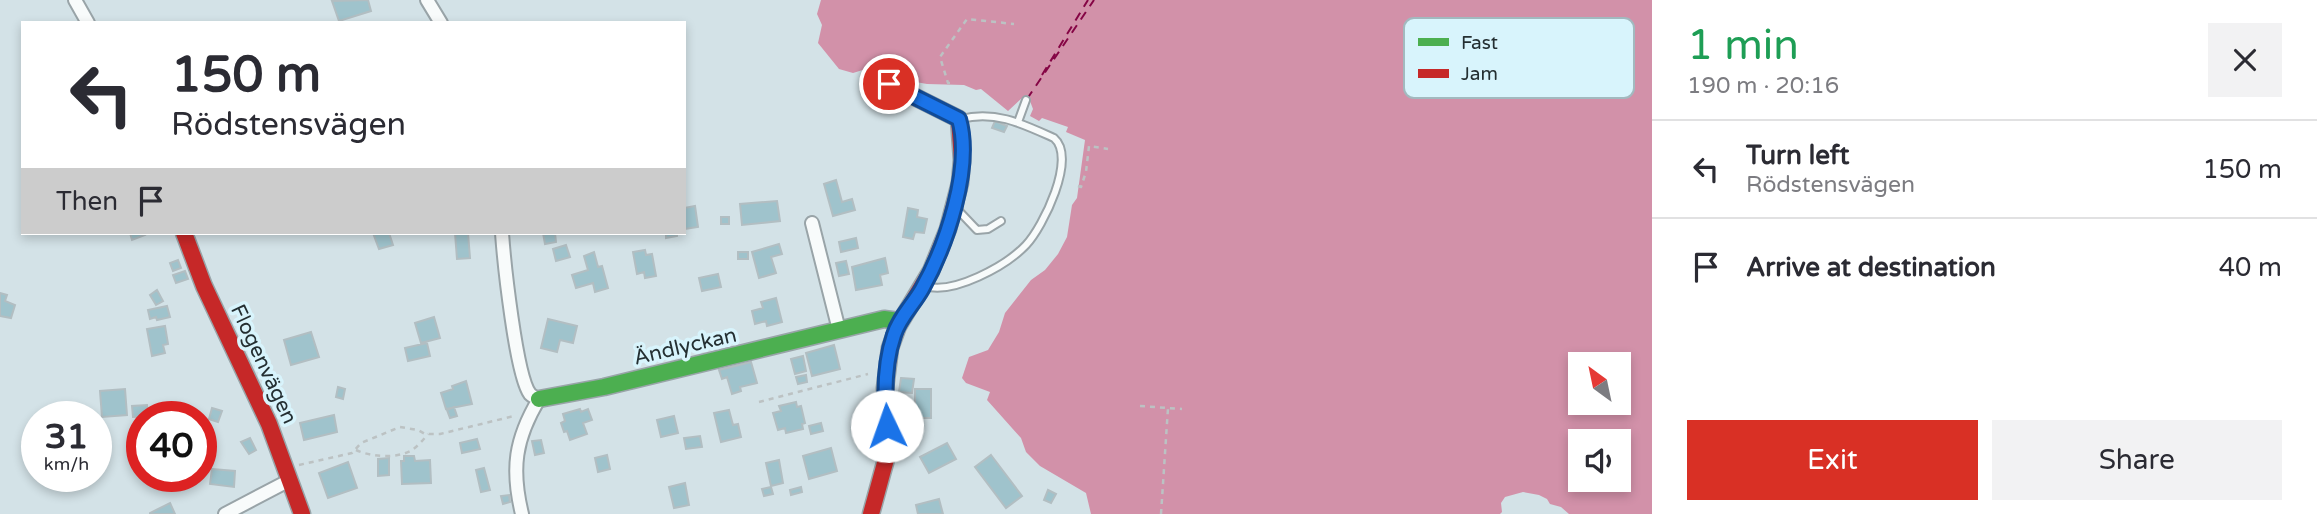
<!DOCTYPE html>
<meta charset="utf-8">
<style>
:root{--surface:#fff;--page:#f2f2f3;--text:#2b2b33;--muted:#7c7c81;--line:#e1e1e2;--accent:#d93025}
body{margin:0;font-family:"Varela Round",sans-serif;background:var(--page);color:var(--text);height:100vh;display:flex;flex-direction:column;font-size:26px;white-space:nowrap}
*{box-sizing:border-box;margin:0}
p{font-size:23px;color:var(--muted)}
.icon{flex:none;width:38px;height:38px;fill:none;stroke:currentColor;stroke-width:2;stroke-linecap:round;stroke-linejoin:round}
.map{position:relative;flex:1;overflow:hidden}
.panel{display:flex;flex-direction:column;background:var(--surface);width:665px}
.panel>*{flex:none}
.guide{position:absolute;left:21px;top:21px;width:665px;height:214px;border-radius:0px;box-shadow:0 4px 10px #0003;background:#fff;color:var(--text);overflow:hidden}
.needle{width:46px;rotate:327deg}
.tools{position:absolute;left:1568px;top:352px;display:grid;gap:14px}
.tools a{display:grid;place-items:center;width:63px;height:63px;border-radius:0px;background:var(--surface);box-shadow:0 4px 10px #0003;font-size:35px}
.speed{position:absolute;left:21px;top:401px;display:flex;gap:14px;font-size:35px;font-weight:700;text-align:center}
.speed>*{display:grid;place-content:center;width:91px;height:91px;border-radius:50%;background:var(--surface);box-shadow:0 4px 10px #0003;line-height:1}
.speed small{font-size:18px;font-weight:400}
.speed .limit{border:10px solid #d22;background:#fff;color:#111}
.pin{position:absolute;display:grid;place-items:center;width:60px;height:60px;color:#fff;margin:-30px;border:4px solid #fff;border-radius:50%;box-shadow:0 2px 7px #0007}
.me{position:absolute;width:77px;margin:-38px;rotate:357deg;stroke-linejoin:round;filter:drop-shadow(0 0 5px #0008)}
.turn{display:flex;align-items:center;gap:24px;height:147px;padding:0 35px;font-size:32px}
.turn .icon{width:91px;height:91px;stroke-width:2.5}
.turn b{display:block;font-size:49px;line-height:60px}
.then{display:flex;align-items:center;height:66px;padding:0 35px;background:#0003;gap:14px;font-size:26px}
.round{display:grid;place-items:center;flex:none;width:74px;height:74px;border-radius:0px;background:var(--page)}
.headline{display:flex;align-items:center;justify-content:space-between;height:119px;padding:0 35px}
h1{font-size:42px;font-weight:600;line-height:52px;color:#1e9e55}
.button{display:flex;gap:14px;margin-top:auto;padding:14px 35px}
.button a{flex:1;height:80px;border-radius:0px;background:var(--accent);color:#fff;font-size:28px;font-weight:600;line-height:80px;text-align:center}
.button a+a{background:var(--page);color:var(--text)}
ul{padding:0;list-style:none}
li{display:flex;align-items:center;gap:21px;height:98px;padding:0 35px;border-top:2px solid var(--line)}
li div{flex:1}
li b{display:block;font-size:26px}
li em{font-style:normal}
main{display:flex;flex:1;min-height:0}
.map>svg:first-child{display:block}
</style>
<main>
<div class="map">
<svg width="1652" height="514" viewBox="0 0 1652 514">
<rect width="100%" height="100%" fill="#d3e2e7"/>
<path fill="#d291a9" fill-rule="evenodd" d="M821,0H1652V514H1569L1561,507L1550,504L1547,499L1539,495L1523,492L1505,497L1501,503L1502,512L1500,514H1091L1086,493L1040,466L1026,452L1021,438L987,400L990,392L966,383L962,378L969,357L988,350L999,332L1005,313L1031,280L1045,270L1058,254L1067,237L1072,205L1077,198L1085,140L1066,132L1068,127L1042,118L1039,121L1030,116L1033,109L1030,101L1022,98L1008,111L981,89L976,90L964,85L927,84L910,81L911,76L869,68L853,73L839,69L818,43L822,25L817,14ZM1580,364H1619V402H1580ZM1580,441H1619V480H1580Z"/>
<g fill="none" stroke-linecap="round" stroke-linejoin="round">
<path stroke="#850545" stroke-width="2" stroke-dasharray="9 7" stroke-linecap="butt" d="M1042,75L1088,0
M1027,99L1094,0"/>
</g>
<path fill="#9fc3cc" stroke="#b2bec2" stroke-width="2" d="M368,0L371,11L339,21L332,1Z
M995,121L1007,126L1004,132L992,128Z
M836,180L842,202L852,199L855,210L833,216L824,184Z
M777,201L780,221L742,225L740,204Z
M695,206L698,227L684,229V208Z
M908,208L918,210L917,217L927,219L924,233L915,232L913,239L903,237Z
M721,217H729V224H721Z
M130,233H144L145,235L132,240Z
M373,233H389L393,245L379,249Z
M455,233H468L470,258L457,259Z
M543,233H555L556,242L545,244Z
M666,233H677V236L666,238Z
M856,238L858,248L841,252L839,242Z
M779,244L782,254L771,257L776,273L759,278L752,252Z
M566,245L570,257L556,261L553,249Z
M645,250L646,255L652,254L656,276L645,278L644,272L637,274L633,252Z
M594,252L598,267L602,266L608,288L595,292L593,283L576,288L572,275L588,270L584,256Z
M738,252H748V259H738Z
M885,258L888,273L880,275L882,285L856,290L852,267Z
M178,260L181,268L173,271L170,263Z
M846,261L849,274L839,276L836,263Z
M185,271L188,279L176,283L173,275Z
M718,274L721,287L702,291L699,278Z
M157,290L163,301L156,305L150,295Z
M0,293L7,295L5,301L15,305L11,318L0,316Z
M776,298L782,322L767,326L766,321L755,324L752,311L763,308L761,302Z
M167,306L170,317L157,320L156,317L150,319L148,310Z
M434,317L440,338L421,343L415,323Z
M548,319L577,326L573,343L560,340L557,352L541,348Z
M165,326L168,344L163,345L165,353L152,356L147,329Z
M311,332L319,357L291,365L284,340Z
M427,343L430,356L408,361L405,348Z
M834,345L840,369L812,376L806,353Z
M803,356L806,371L795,374L791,359Z
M751,362L757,383L740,387L741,391L732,394L727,377L722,379L719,370Z
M806,375L807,382L798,384L796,377Z
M901,378L914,379L912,393L899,392Z
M466,381L472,404L446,409L441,393L453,389L452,386Z
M338,387L345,389L343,399L336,397Z
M125,389L127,415L102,417L100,391Z
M915,389H931V418H915Z
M796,402L797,407L801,406L805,423L802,424L803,429L786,433L785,428L778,430L773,413L781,411L779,406Z
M182,404L188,416H175L171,408Z
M147,405L148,416L133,417L132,406Z
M454,407L457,416L450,418L447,410Z
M212,408L222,411L218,422L209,419Z
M580,409L581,412L588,409L592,420L583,423L587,434L570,440L567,431L564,432L561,423L565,421L563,414Z
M729,410L733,425L738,424L741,437L721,442L714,413Z
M334,415L337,432L304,440L300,423Z
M674,416L678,433L661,437L657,420Z
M203,418L204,422L207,421L214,435L201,441Z
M905,420L915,421V430H905Z
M821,423L823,431L811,434L809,426Z
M700,436L702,447L686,449L684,438Z
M250,438L256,450L249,454L241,442Z
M477,439L480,449L462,453L460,443Z
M541,440L544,453L535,455L532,441Z
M947,443L956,459L929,473L920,457Z
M831,448L837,471L809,479L803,456Z
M607,455L610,469L598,472L595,458Z
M991,455L1022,496L1006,508L975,467Z
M404,456H414L415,461L430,460L431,483L402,484L401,461H404Z
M389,458V475L378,476V459Z
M779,460L783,483L771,486L766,463Z
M348,462L357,488L328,498L319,473Z
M484,468L490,490L481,492L476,470Z
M212,469L235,471L234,487L210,484Z
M685,483L689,505L674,508L669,487Z
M771,487L773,494L764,496L762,489Z
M801,487L802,492L791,495L790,490Z
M1048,490L1056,494L1051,503L1044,500Z
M509,495L510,502L503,504L501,496Z
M939,499L943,514H918L916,505Z
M170,503L175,514H150V513Z"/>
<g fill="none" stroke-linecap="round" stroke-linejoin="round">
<defs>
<path id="lane" d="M1018,122L1026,100
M957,209L977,230L988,229L1001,221
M925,286C953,295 1006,266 1026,245C1043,227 1077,158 1054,138C1023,124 995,110 961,119"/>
<path id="street" d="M75,0L88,23
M427,0L441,23
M812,223L839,330
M502,233C504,261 516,376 530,394C533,397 535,398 539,399C515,439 511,469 522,514
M225,514L290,480"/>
<path id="fast" d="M539,399L604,387L884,319L899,321"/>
<path id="jam" d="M184,233L204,286L269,424L302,514
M871,514L888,452L885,388L890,348L898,326L931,271L948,229L960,183L962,160L959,119L889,84"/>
</defs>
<use href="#lane" stroke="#99a4a8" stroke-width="10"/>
<use href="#street" stroke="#99a4a8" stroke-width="16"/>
<use href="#fast" stroke="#99a4a8" stroke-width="19"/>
<use href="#jam" stroke="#99a4a8" stroke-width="19"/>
<path stroke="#bcc2c3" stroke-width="2.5" stroke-dasharray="5 5" stroke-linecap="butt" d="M950,83H948L940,57L967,19L1014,24
M1078,186L1081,187L1086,172L1089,146L1108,149
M759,402L868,374
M1140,406L1182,409
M356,450C371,457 397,459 412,450C418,446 423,440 428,434
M299,465L352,453L361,443L400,427L418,430L425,434H440L514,416
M1161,514L1168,408"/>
<use href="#lane" stroke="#f8fbfb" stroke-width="6"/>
<use href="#street" stroke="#f8fbfb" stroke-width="12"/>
<use href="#fast" stroke="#4caf50" stroke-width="16"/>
<use href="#jam" stroke="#c62828" stroke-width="16"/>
</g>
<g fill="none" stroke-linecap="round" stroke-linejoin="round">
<defs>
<path id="route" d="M887,426C884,395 884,364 894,335C899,318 913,305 922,289C946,246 973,168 959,119L889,84"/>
</defs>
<use href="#route" stroke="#114b97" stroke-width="18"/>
<use href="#route" stroke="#1a73e8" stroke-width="12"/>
</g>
<g text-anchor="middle" stroke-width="7" stroke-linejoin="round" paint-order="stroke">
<g font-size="21" fill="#242f32" stroke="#d8f4fc">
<text transform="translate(685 346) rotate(-13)" y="7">Ändlyckan</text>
<text transform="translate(264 364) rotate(65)" y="7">Flogenvägen</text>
</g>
</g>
<rect x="1404" y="18" width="230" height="80" rx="10" fill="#d8f4fc" stroke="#a2b9bf" stroke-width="2"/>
<rect x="1418" y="38" width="31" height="8" fill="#4caf50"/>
<rect x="1418" y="69" width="31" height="9" fill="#c62828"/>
<g font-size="19" fill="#242f32">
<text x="1461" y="49">Fast</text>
<text x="1461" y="80">Jam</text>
</g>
</svg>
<div class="tools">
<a><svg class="needle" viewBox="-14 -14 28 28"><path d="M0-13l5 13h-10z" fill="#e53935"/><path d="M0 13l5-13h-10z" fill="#7c7c81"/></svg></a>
<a><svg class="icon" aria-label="sound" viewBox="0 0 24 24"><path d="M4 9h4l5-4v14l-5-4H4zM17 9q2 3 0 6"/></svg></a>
</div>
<div class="speed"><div>31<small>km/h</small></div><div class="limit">40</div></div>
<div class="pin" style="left:889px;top:84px;background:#d93025"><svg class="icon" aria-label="arrive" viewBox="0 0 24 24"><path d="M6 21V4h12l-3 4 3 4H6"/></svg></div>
<svg class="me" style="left:887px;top:426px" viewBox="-20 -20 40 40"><circle r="19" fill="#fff"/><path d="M0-13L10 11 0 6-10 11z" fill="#1a73e8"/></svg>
<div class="guide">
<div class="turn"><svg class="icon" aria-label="left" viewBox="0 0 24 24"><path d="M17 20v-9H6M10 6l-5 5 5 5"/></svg><div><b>150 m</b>Rödstensvägen</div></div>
<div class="then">Then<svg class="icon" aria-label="arrive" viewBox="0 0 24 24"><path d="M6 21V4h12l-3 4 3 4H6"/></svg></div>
</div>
</div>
<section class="panel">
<div class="headline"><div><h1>1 min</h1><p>190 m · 20:16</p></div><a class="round"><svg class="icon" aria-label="close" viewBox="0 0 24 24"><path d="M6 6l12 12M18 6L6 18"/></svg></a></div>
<ul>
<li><svg class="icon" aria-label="left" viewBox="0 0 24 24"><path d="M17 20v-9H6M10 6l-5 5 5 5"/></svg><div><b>Turn left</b><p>Rödstensvägen</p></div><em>150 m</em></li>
<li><svg class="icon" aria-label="arrive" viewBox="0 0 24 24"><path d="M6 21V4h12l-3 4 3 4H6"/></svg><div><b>Arrive at destination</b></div><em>40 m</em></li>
</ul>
<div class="button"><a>Exit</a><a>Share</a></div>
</section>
</main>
